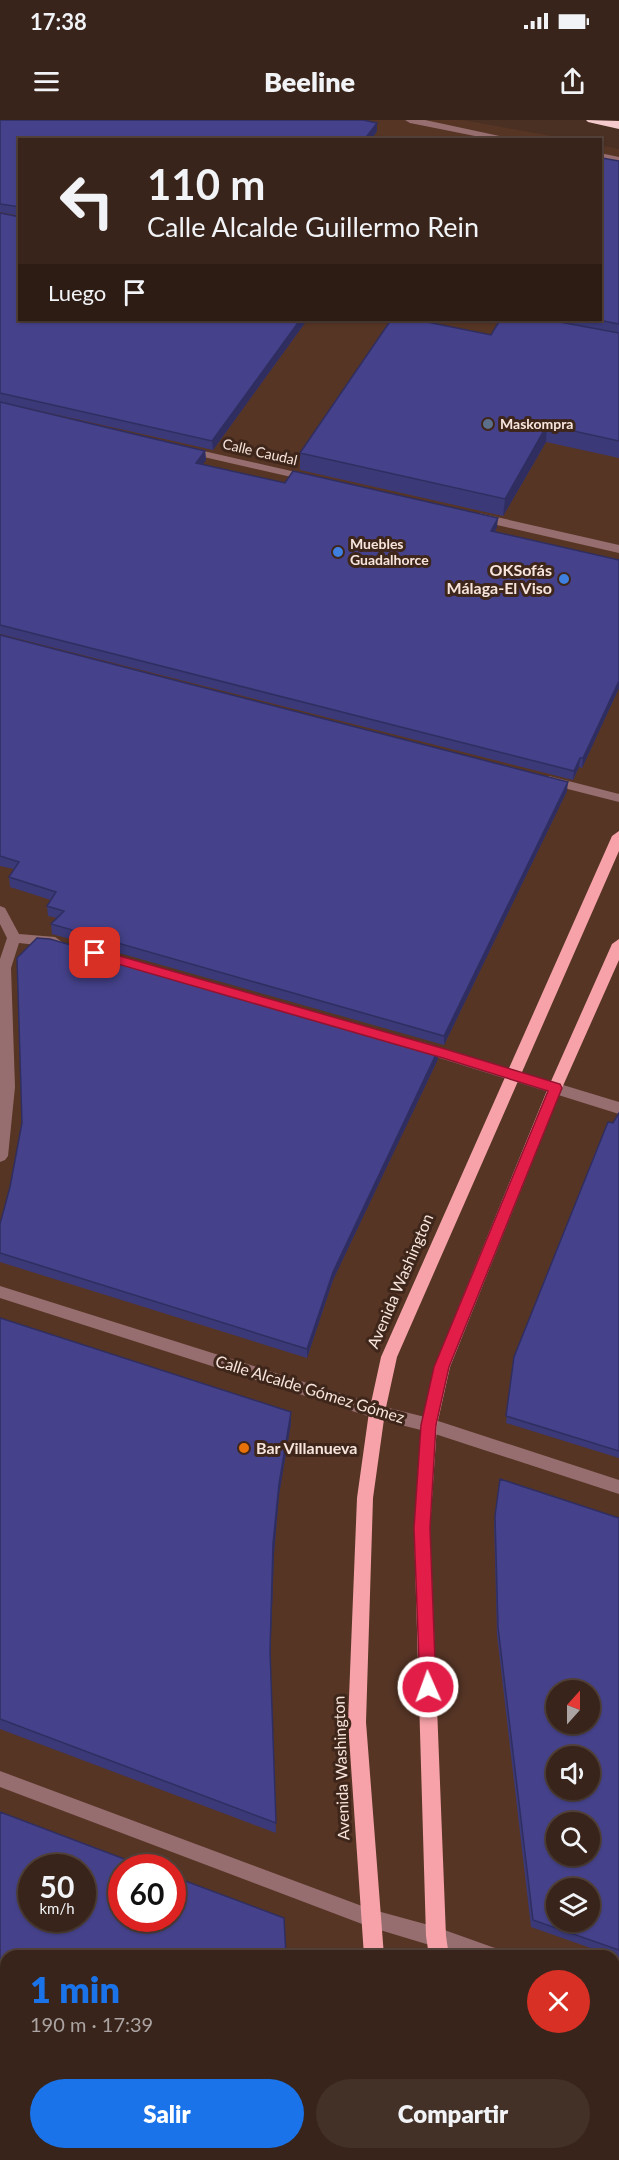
<!DOCTYPE html>
<html lang="es">
<meta charset="utf-8">
<style>
:root{--surface:#38241a;--page:#433027;--text:#f1f3f6;--muted:#aba4a2;--line:#524139;--accent:#1a73e8}
body{margin:0;font-family:Lato,sans-serif;background:var(--page);color:var(--text);height:100vh;display:flex;flex-direction:column;font-size:22px;white-space:nowrap}
*{box-sizing:border-box;margin:0}
p{font-size:20px;color:var(--muted)}
.icon{flex:none;width:33px;height:33px;fill:none;stroke:currentColor;stroke-width:2;stroke-linecap:round;stroke-linejoin:round}
.map{position:relative;flex:1;overflow:hidden}
.panel{position:absolute;left:0px;top:1830px;width:620px;height:210px;display:flex;flex-direction:column;background:var(--surface);border-radius:18px 18px 0 0;box-shadow:0 2px 4px #0004,0 0 0 2px var(--line)}
.panel>*{flex:none}
.guide{position:absolute;left:18px;top:18px;width:584px;height:183px;border-radius:0px;box-shadow:0 2px 4px #0004,0 0 0 2px var(--line);background:#38241a;color:var(--text);overflow:hidden}
.needle{width:39px;rotate:21deg}
.buttons{position:absolute;left:546px;top:1560px;display:grid;gap:12px}
.buttons a{display:grid;place-items:center;width:54px;height:54px;border-radius:50%;background:var(--surface);box-shadow:0 2px 4px #0004,0 0 0 2px var(--line);font-size:30px}
.speed{position:absolute;left:18px;top:1734px;display:flex;gap:12px;font-size:30px;font-weight:700;text-align:center}
.speed>*{display:grid;place-content:center;width:78px;height:78px;border-radius:50%;background:var(--surface);box-shadow:0 2px 4px #0004,0 0 0 2px var(--line);line-height:1}
.speed small{font-size:15px;font-weight:400}
.speed .limit{border:9px solid #d22;background:#fff;color:#111}
.pin{position:absolute;display:grid;place-items:center;width:51px;height:51px;color:#fff;margin:-26px;border-radius:12px;box-shadow:0 3px 9px #0006}
.me{position:absolute;width:66px;margin:-33px;rotate:358deg;stroke-linejoin:round;filter:drop-shadow(0 0 4px #0008)}
.turn{display:flex;align-items:center;gap:21px;height:126px;padding:0 30px;font-size:27px}
.turn .icon{width:78px;height:78px;stroke-width:2.5}
.turn b{display:block;font-size:42px;line-height:51px}
.then{display:flex;align-items:center;height:57px;padding:0 30px;background:#0003;gap:12px;font-size:22px}
.round{display:grid;place-items:center;flex:none;width:63px;height:63px;border-radius:32px;background:var(--page)}
.head{display:flex;align-items:center;justify-content:space-between;height:102px;padding:0 30px}
h1{font-size:36px;font-weight:800;line-height:45px;color:var(--accent)}
.primary-button{display:flex;gap:12px;margin-top:auto;padding:12px 30px}
.primary-button a{flex:1;height:69px;border-radius:36px;background:var(--accent);color:#fff;font-size:24px;font-weight:800;line-height:69px;text-align:center}
.primary-button a+a{background:var(--page);color:var(--text)}
.status{display:flex;justify-content:space-between;align-items:center;height:42px;padding:0 30px;background:var(--surface);direction:ltr}
.status svg{height:16px;fill:currentColor}
header{display:flex;justify-content:space-between;align-items:center;height:78px;padding:0 30px;background:var(--surface);font-size:27px;font-weight:800}
.map>svg:first-child{display:block}
</style>
<div class="status"><b>17:38</b><svg viewBox="0 0 49 12"><path d="M0 12V9h3v3zM5 12V6h3v6zM10 12V3h3v9zM15 12V0h3v12zM26 1h20v11H26zM47 4h2v5h-2z"/></svg></div>
<header><svg class="icon" aria-label="menu" viewBox="0 0 24 24"><path d="M4 6h16M4 12h16M4 18h16"/></svg>Beeline<svg class="icon" aria-label="share" viewBox="0 0 24 24"><path d="M12 15V3M7 8l5-5 5 5M5 13v7h14v-7"/></svg></header>
<div class="map">
<svg width="619" height="2040" viewBox="0 0 619 2040">
<rect width="100%" height="100%" fill="#4a3023"/>
<path fill="#563525" fill-rule="evenodd" d="M0,0H463L568,19L20,20V200H600V25L619,29V2040H0ZM556,1570H590V1604H556ZM556,1636H590V1670H556ZM556,1702H590V1736H556ZM32,1748H82V1798H32ZM122,1748H172V1798H122ZM556,1768H590V1802H556ZM6,1836H614V2034H6Z"/>
<g fill="none" stroke-linecap="round" stroke-linejoin="round">
<path fill="#976e70" fill-rule="evenodd" d="M405,0H425L518,20H495L410,3Z
M600,33L619,37V43L600,39Z
M186,327L309,355L315,358L309,361L182,332V328Z
M479,393L619,425V433L475,400L473,397Z
M549,656L619,674V682L544,663L542,660Z
M0,786L5,788L19,814L55,817L62,822L55,827L19,823L11,848L15,967L8,1036L5,1040L0,1042V839L7,818L0,804Z
M419,921L619,982V994L414,930L412,926L414,922Z
M0,1166L377,1285L429,1298L619,1360V1374L429,1312L377,1299L0,1178Z
M0,1651L370,1789L436,1807L492,1827L499,1829L502,1836H466L370,1807L0,1667Z
M614,1871L619,1873V1891L614,1889Z"/>
<path fill="#f6a2a8" fill-rule="evenodd" d="M619,711V731L397,1237L385,1292L373,1378L366,1602L384,1836H364L348,1602L357,1378L369,1292L381,1237L612,716Z
M619,819V840L562,968L450,1247L437,1305L430,1408L446,1816L449,1836H429L426,1816L414,1408L421,1305L434,1247L548,968L612,824Z
M386,2034H406L407,2040H387Z
M460,2034H480L481,2040H461Z"/>
<path fill="#f5cbcd" fill-rule="evenodd" d="M586,0L619,1V9L588,2Z"/>
</g>
<path fill="#3b3978" d="M0,0L377,11L371,20H20V96L0,92Z
M619,41V338L546,322L503,396L300,350V333L491,215L500,200H600Z
M0,93L307,200L213,330L14,285L205,331L206,340L202,345L285,363L497,407L495,412L619,440V568L582,648L579,647L573,660L0,514Z
M0,515L567,671L444,925L52,814L51,804L57,798L48,796L47,786L51,780L10,767L9,757L14,749L0,746Z
M438,939L333,1160L307,1238L0,1142V1104Z
M619,993V1338L506,1303L514,1237L613,1003Z
M0,1198L291,1292V1303L279,1375L274,1434L270,1540L276,1713L0,1609Z
M500,1359L619,1398V1838L531,1807L497,1515L494,1404Z"/>
<path fill="#302e61" d="M377,3V11L371,20H364Z
M300,200H307L213,330L212,321Z
M547,305L546,322L503,396L505,379Z
M205,331L206,340L197,353L196,343Z
M498,398L497,407L490,420L491,411Z
M619,561V568L582,648L583,638Z
M580,638L579,647L573,660L574,651Z
M568,662L567,671L444,925V916Z
M438,930V939L333,1160L307,1238V1229L333,1152Z
M291,1292V1303L279,1375L274,1434L270,1542L273,1423L279,1364Z"/>
<path fill="#45428b" stroke="#302e61" stroke-width="1.5" fill-rule="evenodd" d="M0,0H363L377,3L364,20H20V87L0,84Z
M602,38L619,41V204L598,200H600V41Z
M0,93L20,97V200H300L212,321L0,273Z
M391,200H417L491,215L500,200H549L619,213V321L547,305L505,379L300,333Z
M0,282L205,331L196,343L285,363L293,351L498,398L491,411L619,440V561L583,638H580L574,651L0,505Z
M0,515L568,662L444,916L51,804L64,791L47,786L56,772L9,757L19,742L0,736Z
M37,818L50,819L438,930L333,1152L307,1229L0,1133V1104L10,1067L22,1003L17,838Z
M619,993V1331L506,1296L514,1237L608,1002L613,1003Z
M0,1198L291,1292L279,1364L273,1423L270,1531L276,1703L0,1599Z
M500,1359L619,1398V1830L533,1800L498,1507L495,1396ZM556,1570H590V1604H556ZM556,1636H590V1670H556ZM556,1702H590V1736H556ZM556,1768H590V1802H556Z
M0,1692L148,1748H122V1798H172V1756L284,1798L286,1836H6V2034H297V2040H0ZM32,1748H82V1798H32Z
M614,1920L619,1922V2040H560L559,2034H614Z"/>
<path fill="#e11d48" stroke="#92132f" stroke-width="1.5" d="M95,829L445,929L560,964L562,968L449,1247L436,1305L430,1408L436,1567L433,1572L428,1574L422,1572L420,1567L414,1408L421,1305L434,1247L548,971L443,938L90,836L89,833Z"/>
<circle fill="#5c6f8a" stroke="#3f261a" stroke-width="2" cx="488" cy="304" r="6"/>
<g fill="#3f7fe0" stroke="#3f261a" stroke-width="2">
<circle cx="338" cy="432" r="6"/>
<circle cx="564" cy="459" r="6"/>
</g>
<circle fill="#e8710a" stroke="#3f261a" stroke-width="2" cx="244" cy="1328" r="6"/>
<g text-anchor="middle" stroke-width="6" stroke-linejoin="round" paint-order="stroke">
<g font-size="14" font-weight="bold" fill="#f7e5dd" stroke="#3f261a" text-anchor="start">
<text x="500" y="309">Maskompra</text>
<text x="350" y="429">Muebles<tspan x="350" dy="16">Guadalhorce</tspan></text>
</g>
<g font-size="14" fill="#f7e5dd" stroke="#3f261a">
<text transform="translate(260 332) rotate(13)" y="5">Calle Caudal</text>
</g>
<g font-size="16" font-weight="bold" fill="#f7e5dd" stroke="#3f261a" text-anchor="end">
<text x="552" y="456">OKSofás<tspan x="552" dy="18">Málaga-El Viso</tspan></text>
<text x="256" y="1334" text-anchor="start">Bar Villanueva</text>
</g>
<g font-size="16" fill="#f7e5dd" stroke="#3f261a">
<text transform="translate(400 1161) rotate(-67)" y="6">Avenida Washington</text>
<text transform="translate(310 1269) rotate(17)" y="6">Calle Alcalde Gómez Gómez</text>
<text transform="translate(341 1648) rotate(-92)" y="6">Avenida Washington</text>
</g>
</g>
</svg>
<div class="buttons">
<a><svg class="needle" viewBox="-14 -14 28 28"><path d="M0-13l5 13h-10z" fill="#e53935"/><path d="M0 13l5-13h-10z" fill="#aba4a2"/></svg></a>
<a><svg class="icon" aria-label="sound" viewBox="0 0 24 24"><path d="M4 9h4l5-4v14l-5-4H4zM17 9q2 3 0 6"/></svg></a>
<a><svg class="icon" aria-label="search" viewBox="0 0 24 24"><circle cx="10" cy="10" r="6"/><path d="M15 15l6 6"/></svg></a>
<a><svg class="icon" aria-label="layers" viewBox="0 0 24 24"><path d="M12 4l9 5-9 5-9-5zM3 14l9 5 9-5"/></svg></a>
</div>
<div class="speed"><div>50<small>km/h</small></div><div class="limit">60</div></div>
<div class="pin" style="left:95px;top:833px;background:#d93025"><svg class="icon" aria-label="arrive" viewBox="0 0 24 24"><path d="M6 21V4h12l-3 4 3 4H6"/></svg></div>
<svg class="me" style="left:428px;top:1567px" viewBox="-20 -20 40 40"><circle r="17" fill="#e11d48" stroke="#fff" stroke-width="3"/><path d="M0-11L8 9 0 5-8 9z" fill="#fff"/></svg>
<div class="guide">
<div class="turn"><svg class="icon" aria-label="left" viewBox="0 0 24 24"><path d="M17 20v-9H6M10 6l-5 5 5 5"/></svg><div><b>110 m</b>Calle Alcalde Guillermo Rein</div></div>
<div class="then">Luego<svg class="icon" aria-label="arrive" viewBox="0 0 24 24"><path d="M6 21V4h12l-3 4 3 4H6"/></svg></div>
</div>
<section class="panel">
<div class="head"><div><h1>1 min</h1><p>190 m · 17:39</p></div><a class="round" style="background:#d93025;color:#fff"><svg class="icon" aria-label="close" viewBox="0 0 24 24"><path d="M6 6l12 12M18 6L6 18"/></svg></a></div>
<div class="primary-button"><a>Salir</a><a>Compartir</a></div>
</section>
</div>
